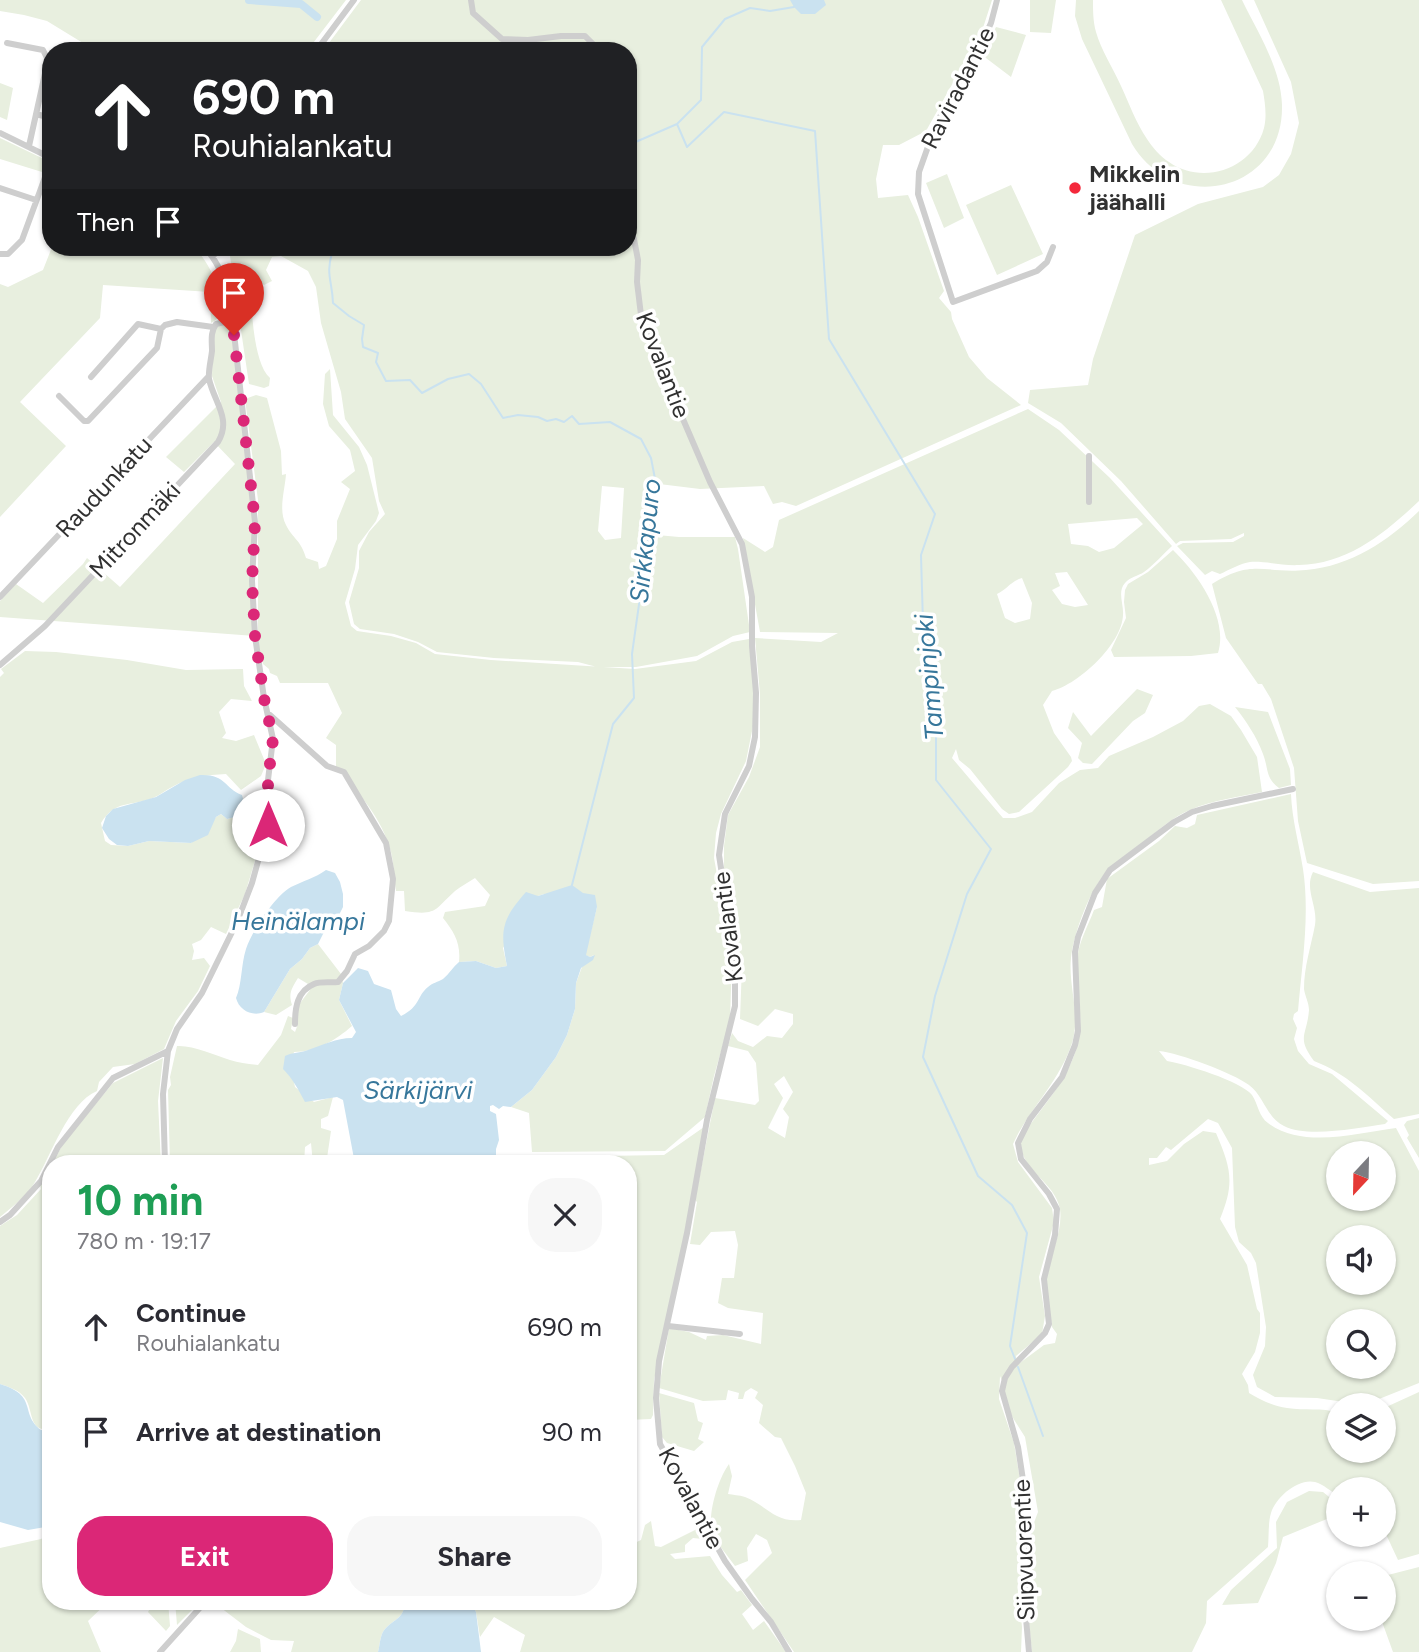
<!DOCTYPE html>
<meta charset="utf-8">
<style>
:root{--surface:#fff;--page:#f7f7f7;--text:#2b2b33;--muted:#7c7c81;--accent:#db2777}
body{margin:0;font-family:Figtree,sans-serif;background:var(--page);color:var(--text);height:100vh;display:flex;flex-direction:column;font-size:26px;white-space:nowrap}
*{box-sizing:border-box;margin:0}
p{font-size:23px;color:var(--muted)}
.icon{flex:none;width:38px;height:38px;fill:none;stroke:currentColor;stroke-width:2;stroke-linecap:round;stroke-linejoin:round}
.map{position:relative;flex:1;overflow:hidden}
.drawer{position:absolute;left:42px;top:1155px;width:595px;height:455px;display:flex;flex-direction:column;background:var(--surface);border-radius:28px;box-shadow:0 2px 5px #0004}
.drawer>*{flex:none}
.top-card{position:absolute;left:42px;top:42px;width:595px;height:214px;border-radius:28px;box-shadow:0 2px 5px #0004;background:#202124;color:#fff;overflow:hidden}
.needle{width:46px;rotate:202deg}
.controls{position:absolute;left:1326px;top:1141px;display:grid;gap:14px}
.controls a{display:grid;place-items:center;width:70px;height:70px;border-radius:50%;background:var(--surface);box-shadow:0 2px 5px #0004;font-size:35px}
.pin{position:absolute;display:grid;place-items:center;width:60px;height:60px;color:#fff;margin:-72px -30px;border-radius:50% 50% 50% 0;rotate:-45deg;box-shadow:0 0 7px #0007}
.pin .icon{rotate:45deg}
.me{position:absolute;width:77px;margin:-38px;rotate:0deg;stroke-linejoin:round;filter:drop-shadow(0 0 5px #0008)}
.turn{display:flex;align-items:center;gap:24px;height:147px;padding:0 35px;font-size:32px}
.turn .icon{width:91px;height:91px;stroke-width:2.5}
.turn b{display:block;font-size:49px;line-height:60px}
.then{display:flex;align-items:center;height:66px;padding:0 35px;background:#0003;gap:14px;font-size:26px}
.round{display:grid;place-items:center;flex:none;width:74px;height:74px;border-radius:28px;background:var(--page)}
.head{display:flex;align-items:center;justify-content:space-between;height:119px;padding:0 35px}
h1{font-size:42px;font-weight:700;line-height:52px;color:#1e9e55}
.primary-button{display:flex;gap:14px;margin-top:auto;padding:14px 35px}
.primary-button a{flex:1;height:80px;border-radius:28px;background:var(--accent);color:#fff;font-size:28px;font-weight:700;line-height:80px;text-align:center}
.primary-button a+a{background:var(--page);color:var(--text)}
ul{padding:0;list-style:none}
li{display:flex;align-items:center;gap:21px;height:105px;padding:0 35px}
li div{flex:1}
li b{display:block;font-size:26px}
li em{font-style:normal}
.map>svg:first-child{display:block}
</style>
<div class="map">
<svg width="1419" height="1652" viewBox="0 0 1419 1652">
<rect width="100%" height="100%" fill="#fff"/>
<path fill="#e8efdf" fill-rule="evenodd" d="M0,0H346L307,51H96L47,21L24,15L0,11Z
M361,0H992L982,31L926,131L899,145H883L876,179L878,198L908,195L918,217L944,291L939,298L951,312L952,319L969,357L987,378L1021,405L796,506L782,502L773,504L764,486L700,489L651,483L646,534L679,537H735L738,549L750,632L733,636L697,656L636,667H597L578,662L494,658L437,652L418,642L394,634L360,629L354,624L349,602L359,568V551L369,532L385,514L379,501L372,458L345,419L341,392L321,323L316,287L308,271L281,256L272,257L266,270L272,281L264,285L255,277L250,286C252,309 253,363 270,378L269,386L264,388L249,384L230,256L235,247H628V51H323ZM602,486L624,488L621,538L605,540L598,531Z
M1030,0H1056L1051,33L1030,32Z
M1076,0H1093C1093,11 1093,21 1096,32C1101,50 1113,68 1121,86C1129,103 1136,123 1147,139C1152,147 1161,157 1169,162C1203,186 1253,169 1264,128C1267,116 1265,103 1263,91L1221,0H1242C1258,33 1281,68 1282,105C1284,193 1175,216 1132,144L1082,39L1075,16Z
M1254,0H1419V501C1385,533 1348,564 1299,565C1283,566 1266,561 1250,562C1241,563 1229,570 1220,574L1212,571L1205,575L1177,546L1183,543L1233,542L1244,536V533L1231,539L1180,541L1176,544L1121,481L1061,423L1028,403L1030,390L1088,385L1093,359L1135,235L1198,204L1263,187L1279,175L1291,154L1299,123L1291,82Z
M996,27L1026,35L1011,77L982,55Z
M0,83L13,88L7,120L0,117Z
M0,138L44,159L42,172L0,159Z
M947,174L964,218L944,228L926,183Z
M1011,185L1043,254L997,275L966,205Z
M52,247H194C208,260 237,312 211,323L210,292L103,285L100,318L20,402L66,446L0,517V284L8,287L43,270Z
M233,320L255,522V636L0,617V601L16,584L43,603L83,564L87,558L120,587L235,464L214,442L184,472L166,457L221,402L212,376L213,327Z
M330,369L333,415L359,447L367,465L379,513L376,521L358,545L355,569L345,603L351,626L357,631L391,636L416,643L435,654L491,660L635,669L696,661L732,642L749,639L754,689L753,726L746,761L721,814L716,833L714,858L732,957L730,1020L714,1076L705,1117L665,1151L532,1152L529,1113L511,1107L532,1090L556,1057L567,1035L575,1009L576,983L582,967L594,955L590,957L585,955L597,907L544,894L538,896L503,948L507,966L496,968L476,961L459,962C461,943 454,932 443,918L445,912L485,906L490,895L475,878C469,882 461,886 455,891C434,910 437,916 405,911L404,891H396C394,879 394,864 391,852C382,818 359,793 336,767V745L326,738L342,713L328,683H280L277,676L270,673L269,669L263,664L258,644V500L245,399L256,395L267,398L281,451L282,475L286,474C285,490 278,510 286,525C293,539 301,540 306,558L318,562L319,569L326,566L337,539V521L350,489L341,482L355,471L350,450L329,426L323,404L325,374Z
M1028,409L1059,430L1110,478L1172,546C1163,554 1154,565 1144,572C1138,576 1130,577 1125,583C1117,592 1124,604 1123,615C1122,644 1079,684 1052,691L1043,705L1054,733L1071,757L1072,761L1068,767L1019,812L1009,814L1002,809L970,769L959,760L956,749L952,758L1003,818H1015L1032,812L1059,783L1080,770L1098,768L1109,756L1153,737L1183,721L1199,706L1210,704L1231,716L1241,730L1257,757L1262,792C1239,797 1212,800 1190,810C1173,817 1160,829 1146,840C1133,850 1119,859 1108,870C1090,889 1074,932 1071,958C1068,986 1081,1015 1072,1043C1060,1081 1029,1109 1013,1144L1018,1162L1052,1208L1054,1222L1039,1277L1045,1316L1042,1334L1016,1356L1017,1365L1044,1345L1055,1343L1057,1334L1052,1327C1050,1310 1045,1290 1047,1273C1051,1253 1063,1230 1060,1209C1055,1180 1014,1168 1022,1136C1042,1107 1069,1079 1078,1043C1084,1016 1076,989 1077,962C1077,945 1088,926 1094,910L1102,907L1107,879L1159,841L1175,826L1187,828L1195,824L1197,815L1291,794C1292,820 1299,843 1303,869C1310,915 1302,964 1298,1011L1294,1014L1293,1019L1297,1028L1294,1039L1298,1051L1309,1064L1332,1074L1388,1121L1385,1124C1359,1128 1307,1138 1284,1126C1266,1117 1264,1096 1249,1085C1233,1073 1179,1053 1159,1051L1167,1061C1185,1064 1241,1081 1252,1095C1258,1104 1259,1117 1268,1123C1303,1149 1357,1133 1396,1128L1419,1171V1383L1364,1405L1317,1398L1275,1397L1257,1387L1253,1375L1265,1346L1266,1327L1256,1263L1251,1253L1239,1242L1235,1227L1232,1148L1218,1123L1208,1119L1171,1150L1166,1147L1157,1158H1149V1165L1167,1161L1184,1144L1203,1131L1216,1133C1231,1168 1235,1183 1220,1219L1247,1265L1257,1309L1260,1313V1333L1255,1352L1242,1374L1248,1385L1249,1393C1261,1400 1273,1406 1287,1408C1305,1411 1321,1407 1339,1413V1451H1384V1408L1419,1392V1554L1398,1560L1384,1530V1489H1339V1497C1332,1492 1323,1484 1315,1482C1298,1478 1276,1497 1271,1513C1268,1523 1269,1536 1268,1547L1207,1601L1206,1623L1192,1652H1032L1028,1612L1032,1563V1528L1038,1512L1025,1437L1013,1418L1004,1399V1386L1000,1376L999,1399L1014,1443L1022,1492L1025,1568L1019,1598L1022,1627L1021,1652H794L745,1580L772,1553L767,1540L756,1534L747,1548L748,1561L735,1566C728,1556 717,1544 713,1533C706,1516 719,1477 729,1464L732,1476L728,1494C733,1495 739,1495 745,1497C766,1505 775,1523 801,1520L806,1493L795,1466L781,1438L775,1437L759,1423L763,1405L755,1398L758,1392L751,1388L745,1392L743,1399H738L739,1393L728,1390L726,1400L703,1401L659,1388L669,1328L689,1332L706,1340L707,1336L723,1335L761,1344L763,1313L728,1308L718,1303L722,1278H734L738,1245L735,1231L711,1232L700,1245L690,1244L697,1202L695,1200L715,1098L755,1105L759,1101L756,1063L748,1051L728,1046L732,1033L738,1041L753,1047L767,1036L782,1038L793,1024V1014L775,1009L758,1026L740,1019L742,965L724,872V846L728,815L749,777L760,747V694L755,638L821,642L838,633L760,632L743,538L765,552L773,547L779,520ZM1137,518L1143,524L1114,548L1099,552L1088,546L1071,544L1068,524ZM1067,572L1088,605L1075,607L1062,604L1052,590L1060,586L1055,573ZM1022,578L1032,603L1030,619L1015,623L1005,618L997,594C1006,590 1011,581 1022,578ZM784,1076L793,1092L783,1109L789,1117L785,1138L768,1128L783,1098L774,1084ZM1339,1153H1384V1199H1339ZM1339,1237H1384V1283H1339ZM1339,1321H1384V1367H1339Z
M1419,511V881L1373,884L1307,863L1298,821L1294,768L1271,699L1262,684H1258L1226,638L1212,584C1253,558 1264,574 1306,570C1351,566 1388,541 1419,511Z
M1173,550C1197,573 1229,618 1218,653L1191,656L1114,657L1111,650L1126,618L1124,602L1125,590L1128,584L1148,572Z
M25,651L56,652L127,660L186,670L243,669L244,686L252,701L231,699L219,712L226,733L222,738L236,741L254,735L266,764L261,776L241,790L226,774C206,775 190,777 172,787C166,790 160,795 153,798C130,807 116,799 101,823L105,841L111,845L128,846L149,841L191,843L209,828L216,817L221,814L227,819L235,817L239,808L252,814H264L266,824L245,894L226,934L211,927L201,940L192,944L194,951L192,960L204,958L210,966L198,991L176,1021L164,1049L135,1064L113,1067L99,1082L97,1091C68,1103 51,1156 35,1182C27,1196 12,1207 0,1217V677L4,673L1,669Z
M1137,689L1153,695L1145,713L1133,721L1092,764L1083,763L1078,758L1082,743L1068,728L1073,712L1091,736Z
M1235,707L1268,712L1290,769L1291,785L1279,788C1265,777 1269,770 1263,754C1257,737 1246,721 1235,707Z
M1313,872L1370,892L1419,888V1114L1394,1119C1368,1096 1346,1073 1314,1061C1296,1037 1307,1036 1309,1010C1309,1003 1305,996 1304,989C1304,967 1311,946 1315,925C1318,906 1304,889 1313,872Z
M318,944L341,974L343,983L339,1000L352,1026C336,1040 316,1052 294,1052L288,1074L293,1078L295,1087L314,1102L333,1097L328,1116L321,1119V1128L331,1131L327,1158L353,1155L355,1164H313L311,1143L305,1147L304,1164H170L168,1090L171,1085L170,1077L177,1046C193,1045 214,1055 230,1060C239,1063 248,1064 258,1065L281,1035L288,1016L293,1018L291,1029L295,1032L298,1024L297,1007L310,990L308,984L298,978C292,988 288,993 292,1005L276,1015L264,1012L290,969L302,959L310,948Z
M163,1058L158,1101L161,1164H52L64,1142L113,1083Z
M1419,1118V1158L1407,1138L1409,1135L1404,1125L1407,1121Z
M704,1127L684,1238L654,1380L653,1415L651,1419L628,1420V1164H534L538,1157L664,1155Z
M51,1166V1429C28,1433 34,1411 25,1398C19,1390 9,1387 0,1384V1226L17,1215L41,1189L40,1185Z
M659,1393L694,1403L698,1421L703,1423L698,1439L704,1442L694,1451L667,1443L662,1437Z
M1309,1491L1323,1492L1339,1505V1514L1283,1537L1276,1563L1258,1603L1222,1605L1231,1590L1277,1548L1276,1522L1287,1502Z
M651,1521L655,1546L661,1547L701,1527L703,1539L693,1538L685,1545V1552L670,1554L675,1559L710,1556L722,1575L737,1592L741,1590L752,1605L742,1614L753,1630L764,1621L786,1652H520L525,1635L494,1617L480,1637L476,1612L470,1601H628V1546L641,1540L645,1525Z
M51,1532V1601H109L88,1621L101,1652H0V1548L41,1539Z
M1419,1567V1652H1393L1381,1619H1384V1576Z
M154,1601H168L170,1626L166,1631L148,1612Z
M175,1601H201L177,1625Z
M212,1601H406C402,1621 396,1617 385,1629C380,1634 380,1645 378,1652H291L294,1641L271,1640L246,1627Z
M238,1629L260,1639L261,1652H230L236,1641Z"/>
<path fill="#cae2f0" d="M790,0H824L826,5L815,14H801L794,7Z
M200,775C226,774 224,788 242,795L243,799L235,817L227,819L221,814L216,817L208,835L191,843L149,841L128,846L117,845L109,839L102,828L106,816L113,809L156,797L185,780Z
M326,870L335,873L340,882L343,894V907L337,919L326,928L318,944L310,948L302,959L290,969L264,1012C252,1017 239,1010 236,998C242,985 241,964 246,949C252,931 274,897 291,887C303,881 315,878 326,870Z
M572,885L583,893L595,895L597,907L586,955L590,957L595,955L593,960L581,968L576,983L575,1009L567,1035L556,1057L532,1090L511,1107L503,1106L499,1109L493,1105L490,1106V1111L496,1114L499,1140L496,1149V1164H355L343,1100L337,1097L305,1102C298,1089 293,1079 283,1069L285,1056C293,1052 300,1053 308,1050C323,1045 336,1038 352,1038L356,1032L339,1000L343,983L358,968L368,971L374,984L391,990L396,1009L401,1016C421,1006 416,997 428,987C432,983 438,982 443,979C449,974 453,967 459,962L476,961L496,968L507,966C500,931 501,920 526,892L538,896Z
M0,1384C39,1396 19,1413 41,1430L51,1429V1526L28,1530L0,1522Z
M406,1601H470L476,1612L481,1652H378C380,1645 380,1634 385,1629C396,1617 402,1621 406,1601Z"/>
<g fill="none" stroke-linecap="round" stroke-linejoin="round">
<path stroke="#cae2f0" stroke-width="2" d="M677,124L687,147L724,112L815,131L829,339L935,514L921,555L925,692L936,723V780L991,849L967,894L935,996L923,1057L978,1176L1012,1205L1027,1233L1010,1346L1015,1359
M628,148L631,144L677,124L701,100L702,47L725,19L750,8L770,11L794,7
M330,247L333,249C325,276 332,278 333,303L349,316L364,325L362,339L363,347L378,353L376,362L386,381L410,380L422,393L448,379L469,374L481,384L503,418L518,415L538,417L547,421L556,419L564,422L572,416L579,424L610,422L641,439L651,458L656,484L632,654L634,698L613,724L572,885
M1018,1367L1043,1436"/>
<path stroke="#cae2f0" stroke-width="8" d="M249,0L301,4L317,17
M357,49L358,51"/>
<path stroke="#cecece" stroke-width="6" d="M471,0L473,13L502,39L528,40L561,36H585L600,51
M997,0L991,23L985,36L936,124L919,172L918,194L953,302L1037,271L1047,262L1053,247
M7,43L43,50L48,60L29,146
M316,51L354,0
M36,114L51,118
M0,133L51,158
M0,188L36,200
M628,230L634,239L638,260L637,282L641,315L661,368L710,482L742,544L752,597V646L756,693L755,737L749,766L725,814L719,855L735,959V1006L707,1120L687,1233L659,1361L656,1398L660,1444L725,1561L752,1599L771,1622L789,1652
M0,254H8L22,240L51,161
M213,256L221,247
M91,377L138,324L161,329
M59,396L84,421H88L157,348L161,329L165,325L177,322L213,327
M1089,502V456
M0,597L208,377
M0,665L45,626L218,442C232,419 214,402 209,379C208,371 211,360 212,351C212,341 210,333 216,324L233,320
M270,715L327,766L344,772L386,843L393,879L389,921L384,931L369,946L355,954L347,971L338,982C330,983 321,981 314,984C297,991 295,1008 295,1024
M165,1164L163,1094L168,1051L177,1029L202,993L237,922L252,883L268,825V780L273,739L264,698L255,636L252,581L255,522L231,306C227,284 220,263 204,247
M0,1222L10,1215L41,1181L58,1147L113,1078L168,1051
M668,1326L740,1334
M160,1652L206,1601
M1029,1652L1025,1607L1030,1567L1028,1513L1018,1447L1002,1391L1005,1378L1012,1367L1045,1333L1049,1324L1044,1279L1055,1235L1057,1209L1049,1194L1021,1159L1018,1143L1030,1119L1062,1077L1075,1045L1078,1031L1075,952L1078,937L1095,893L1110,870L1174,822L1192,812L1212,806L1293,789"/>
</g>
<g fill="none" stroke-linecap="round" stroke-linejoin="round">
<path stroke="#db2777" stroke-width="12" stroke-dasharray="0 21.6" d="M234,335L255,522L252,582L255,636L264,698L273,739L268,780V825"/>
</g>
<circle fill="#f4283b" stroke="#fff" stroke-width="2.5" cx="1075" cy="188" r="7"/>
<g text-anchor="middle" stroke-width="7" stroke-linejoin="round" paint-order="stroke">
<g font-size="24" fill="#313131" stroke="#fff">
<text transform="translate(958 88) rotate(-63)" y="8">Raviradantie</text>
<text transform="translate(663 365) rotate(69)" y="8">Kovalantie</text>
<text transform="translate(104 487) rotate(-47)" y="8">Raudunkatu</text>
<text transform="translate(135 530) rotate(-47)" y="8">Mitronmäki</text>
<text transform="translate(728 927) rotate(-97)" y="8">Kovalantie</text>
<text transform="translate(691 1498) rotate(62)" y="8">Kovalantie</text>
<text transform="translate(1024 1550) rotate(-92)" y="8">Siipvuorentie</text>
</g>
<g font-size="24" font-weight="bold" fill="#313131" stroke="#fff" text-anchor="start">
<text x="1089" y="182">Mikkelin<tspan x="1089" dy="28">jäähalli</tspan></text>
</g>
<g font-size="26" font-style="italic" fill="#37779b" stroke="#fff">
<text transform="translate(645 541) rotate(-84)" y="9">Sirkkapuro</text>
<text transform="translate(929 677) rotate(-95)" y="9">Tampinjoki</text>
<text x="298" y="930">Heinälampi</text>
<text x="418" y="1099">Särkijärvi</text>
</g>
</g>
</svg>
<div class="controls">
<a><svg class="needle" viewBox="-14 -14 28 28"><path d="M0-13l5 13h-10z" fill="#e53935"/><path d="M0 13l5-13h-10z" fill="#7c7c81"/></svg></a>
<a><svg class="icon" aria-label="sound" viewBox="0 0 24 24"><path d="M4 9h4l5-4v14l-5-4H4zM17 9q2 3 0 6"/></svg></a>
<a><svg class="icon" aria-label="search" viewBox="0 0 24 24"><circle cx="10" cy="10" r="6"/><path d="M15 15l6 6"/></svg></a>
<a><svg class="icon" aria-label="layers" viewBox="0 0 24 24"><path d="M12 4l9 5-9 5-9-5zM3 14l9 5 9-5"/></svg></a>
<a>+</a>
<a>−</a>
</div>
<div class="pin" style="left:234px;top:335px;background:#d93025"><svg class="icon" aria-label="arrive" viewBox="0 0 24 24"><path d="M6 21V4h12l-3 4 3 4H6"/></svg></div>
<svg class="me" style="left:268px;top:825px" viewBox="-20 -20 40 40"><circle r="19" fill="#fff"/><path d="M0-13L10 11 0 6-10 11z" fill="#db2777"/></svg>
<div class="top-card">
<div class="turn"><svg class="icon" aria-label="ahead" viewBox="0 0 24 24"><path d="M12 20V5M6 11l6-6 6 6"/></svg><div><b>690 m</b>Rouhialankatu</div></div>
<div class="then">Then<svg class="icon" aria-label="arrive" viewBox="0 0 24 24"><path d="M6 21V4h12l-3 4 3 4H6"/></svg></div>
</div>
<section class="drawer">
<div class="head"><div><h1>10 min</h1><p>780 m · 19:17</p></div><a class="round"><svg class="icon" aria-label="close" viewBox="0 0 24 24"><path d="M6 6l12 12M18 6L6 18"/></svg></a></div>
<ul>
<li><svg class="icon" aria-label="ahead" viewBox="0 0 24 24"><path d="M12 20V5M6 11l6-6 6 6"/></svg><div><b>Continue</b><p>Rouhialankatu</p></div><em>690 m</em></li>
<li><svg class="icon" aria-label="arrive" viewBox="0 0 24 24"><path d="M6 21V4h12l-3 4 3 4H6"/></svg><div><b>Arrive at destination</b></div><em>90 m</em></li>
</ul>
<div class="primary-button"><a>Exit</a><a>Share</a></div>
</section>
</div>
